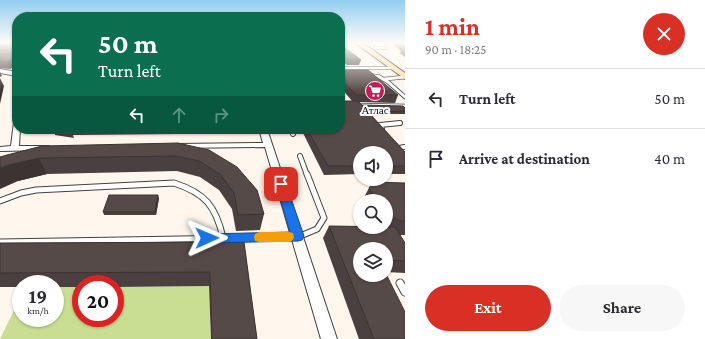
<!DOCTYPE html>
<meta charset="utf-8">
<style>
:root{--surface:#fff;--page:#f7f7f7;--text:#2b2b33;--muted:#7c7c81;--line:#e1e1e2;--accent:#d93025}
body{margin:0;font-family:"Crimson Pro",serif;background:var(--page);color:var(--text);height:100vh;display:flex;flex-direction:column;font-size:15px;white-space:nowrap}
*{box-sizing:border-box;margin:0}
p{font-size:13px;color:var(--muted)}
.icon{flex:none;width:22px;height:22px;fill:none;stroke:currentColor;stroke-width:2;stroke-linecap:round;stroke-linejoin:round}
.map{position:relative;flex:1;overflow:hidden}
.drawer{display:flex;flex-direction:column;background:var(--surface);width:300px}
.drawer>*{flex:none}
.banner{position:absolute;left:12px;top:12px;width:333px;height:122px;border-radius:16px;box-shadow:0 1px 3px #0004;background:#0b6e4f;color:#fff;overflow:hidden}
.buttons{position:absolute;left:353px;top:146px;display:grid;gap:8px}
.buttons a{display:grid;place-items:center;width:40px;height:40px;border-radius:50%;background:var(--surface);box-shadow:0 1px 3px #0004;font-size:20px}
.speed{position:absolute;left:12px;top:275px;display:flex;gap:8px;font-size:20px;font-weight:700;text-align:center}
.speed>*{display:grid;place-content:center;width:52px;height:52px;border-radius:50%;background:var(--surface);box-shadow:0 1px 3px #0004;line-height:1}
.speed small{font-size:10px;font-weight:400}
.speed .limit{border:6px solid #d22;background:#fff;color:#111}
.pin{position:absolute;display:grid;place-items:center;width:34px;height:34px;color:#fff;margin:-17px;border-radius:8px;box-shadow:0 2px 6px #0006}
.me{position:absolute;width:44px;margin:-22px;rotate:89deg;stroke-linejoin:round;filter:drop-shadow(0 0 3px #0008)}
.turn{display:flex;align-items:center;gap:14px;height:84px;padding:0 20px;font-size:18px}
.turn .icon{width:52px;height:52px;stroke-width:2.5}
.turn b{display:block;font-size:28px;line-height:34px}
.lanes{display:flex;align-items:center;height:38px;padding:0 20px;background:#0003;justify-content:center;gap:20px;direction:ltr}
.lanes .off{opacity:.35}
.round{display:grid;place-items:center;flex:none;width:42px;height:42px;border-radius:21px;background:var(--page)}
.headline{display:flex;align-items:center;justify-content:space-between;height:68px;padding:0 20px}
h1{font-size:24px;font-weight:700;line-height:30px;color:var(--accent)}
.cta{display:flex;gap:8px;margin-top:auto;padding:8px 20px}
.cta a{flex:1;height:46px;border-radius:24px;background:var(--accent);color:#fff;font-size:16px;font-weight:700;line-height:46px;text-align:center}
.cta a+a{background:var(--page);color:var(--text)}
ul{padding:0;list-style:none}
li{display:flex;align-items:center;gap:12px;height:60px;padding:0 20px;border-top:1px solid var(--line)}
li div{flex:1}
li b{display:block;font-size:15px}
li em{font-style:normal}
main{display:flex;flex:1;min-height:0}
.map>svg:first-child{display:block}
</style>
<main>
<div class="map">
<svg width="405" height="339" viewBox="0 0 405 339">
<rect width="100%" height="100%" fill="#fff6ed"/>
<path fill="#c9de92" d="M209,286L211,339H0L21,296V318H55V287H81V318H115V287Z"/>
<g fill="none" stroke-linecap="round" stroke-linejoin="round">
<defs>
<path id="service-far4" d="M375,48H386
M340,68H392
M368,74L380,77"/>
<path id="service-far3" d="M378,76L388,82L405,97
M385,79L405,77
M357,105L405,106"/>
<path id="service-far2" d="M291,129L293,134
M382,129L380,125L400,123
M399,148L405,147
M300,156L307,175"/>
<path id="service-far1" d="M0,201L21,193L36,190L174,183C205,193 216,206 223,238
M0,242L298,237L317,229L324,218L307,174"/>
<path id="service" d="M400,283L405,292"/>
<path id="minor" d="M0,69L17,72V76L0,73Z
M14,122H17V129H20L19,146H49L50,148L49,150L0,151V147L11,146Z
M259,129H267L337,339H321L265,147L177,148L173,146L177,144L263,143Z"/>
<path id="secondary" d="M355,43H363L405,73V79Z"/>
</defs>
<use href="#service-far4" stroke="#404040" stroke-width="3.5"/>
<use href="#service-far3" stroke="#404040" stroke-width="4.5"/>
<use href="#service-far2" stroke="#404040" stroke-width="6"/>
<use href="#service-far1" stroke="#404040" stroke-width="7"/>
<use href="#service" stroke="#404040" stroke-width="9"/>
<use href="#minor" stroke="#404040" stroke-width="2"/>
<use href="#secondary" stroke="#2f2f2f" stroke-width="2"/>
<use href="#service-far4" stroke="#fff" stroke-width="2.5"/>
<use href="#service-far3" stroke="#fff" stroke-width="3"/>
<use href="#service-far2" stroke="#fff" stroke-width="4"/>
<use href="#service-far1" stroke="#fff" stroke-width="5"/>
<use href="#service" stroke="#fff" stroke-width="7"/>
<use href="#minor" fill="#fff" fill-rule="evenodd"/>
<use href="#secondary" fill="#ffdda8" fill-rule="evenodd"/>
</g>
<path fill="#4a403f" d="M0,43H17V64L10,69L0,68Z
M391,43H405V57L400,53L401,51Z
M340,44L361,60L359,65H347L340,59Z
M340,70L398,95L395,103L359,102L362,105L405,108V114H370L405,152V174H386V153H360V174L324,175L301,129H340L352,101L342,89H340Z
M40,129H195L177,134L73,135L74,138L55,135V133L40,130Z
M209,150L264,214L260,230L236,231L232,209L219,190L200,177L177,171L47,174L18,181L0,157Z
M405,183V235H400L405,243V273L386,272V249H360L405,339H359L323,238L329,226L386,227V201H362L369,188Z
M159,198L156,215H104L103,212Z
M244,242L257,339H211L209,286L115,287V284H81V287H55V284H21V287H0V243Z"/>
<path fill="#3c3433" d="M17,55V64L10,69L7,62Z
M0,72L2,76L0,77Z
M0,78L4,86L0,104Z
M176,129H195L177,134Z
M39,158L47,174L18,181L0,189V168L9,165Z
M158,195L159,198L156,215L155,212Z"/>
<path fill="#564a49" stroke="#3c3433" d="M16,43H17V55L7,62L0,61V54H14L17,51L14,49H0V47H14Z
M340,44L361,60H349L340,53Z
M340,70H368L398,95H356L344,82H340Z
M340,101H358L405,152V166H386V153H360V166H328L307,129H340Z
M362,105L403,106L405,108V111L368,112Z
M178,143L209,150L237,167L257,190L264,214L238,215L234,193L220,174L199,161L176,156L39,158L9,165L0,168V157L7,155L42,146Z
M374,182L405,183V221H400L386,213V201H377L369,188Z
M109,195H158L155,212H103Z
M329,226L395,227L405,243V261L386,260V249H360V275H386V274L405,312V339H374Z
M244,242L257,339H212L210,272L0,273V243Z"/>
<linearGradient id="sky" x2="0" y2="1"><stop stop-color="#91cdef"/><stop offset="0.47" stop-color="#fffbf7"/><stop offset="1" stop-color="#fffbf7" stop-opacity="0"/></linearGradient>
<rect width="405" height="91" fill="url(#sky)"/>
<path fill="#1a73e8" stroke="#114b97" d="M281,181L286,184L304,236L302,240L298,241L207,243L203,242L201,238L203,235L207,234L290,232L276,184Z"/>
<path fill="#f59e0b" d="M259,232H289L293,233L294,237L293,240L289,242H259L255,241L254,237L255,234Z"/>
<defs>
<symbol id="supermarket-disc" viewBox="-11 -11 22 22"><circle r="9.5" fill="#c51c54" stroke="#fff"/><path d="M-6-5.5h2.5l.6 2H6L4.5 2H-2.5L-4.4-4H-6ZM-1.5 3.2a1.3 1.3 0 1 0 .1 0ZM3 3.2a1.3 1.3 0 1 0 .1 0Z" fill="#fff"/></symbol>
</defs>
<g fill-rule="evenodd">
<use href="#supermarket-disc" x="364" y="80" width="22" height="22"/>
</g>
<g text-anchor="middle" stroke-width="4" stroke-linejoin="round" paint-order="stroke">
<g font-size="11" fill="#0d0d0d" stroke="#fff">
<text x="375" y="114">Атлас</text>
</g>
</g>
</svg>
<div class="buttons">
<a><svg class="icon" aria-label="sound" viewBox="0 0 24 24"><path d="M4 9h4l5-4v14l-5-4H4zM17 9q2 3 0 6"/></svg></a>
<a><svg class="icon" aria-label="search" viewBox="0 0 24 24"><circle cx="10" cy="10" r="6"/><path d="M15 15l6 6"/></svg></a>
<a><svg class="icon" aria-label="layers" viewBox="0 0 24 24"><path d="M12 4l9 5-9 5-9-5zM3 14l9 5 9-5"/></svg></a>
</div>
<div class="speed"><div>19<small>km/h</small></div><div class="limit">20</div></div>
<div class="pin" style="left:281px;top:184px;background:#d93025"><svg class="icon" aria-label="arrive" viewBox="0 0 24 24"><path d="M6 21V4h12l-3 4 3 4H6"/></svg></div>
<svg class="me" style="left:207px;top:238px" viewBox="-20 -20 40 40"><path d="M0-17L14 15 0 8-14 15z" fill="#1a73e8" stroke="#fff" stroke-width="4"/></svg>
<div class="banner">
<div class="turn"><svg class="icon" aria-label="left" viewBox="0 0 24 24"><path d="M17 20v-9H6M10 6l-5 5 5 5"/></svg><div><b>50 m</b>Turn left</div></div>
<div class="lanes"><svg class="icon" aria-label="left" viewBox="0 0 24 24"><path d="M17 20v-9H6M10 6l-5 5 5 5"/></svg><svg class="icon off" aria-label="ahead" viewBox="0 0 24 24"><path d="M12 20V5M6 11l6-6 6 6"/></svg><svg class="icon off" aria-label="right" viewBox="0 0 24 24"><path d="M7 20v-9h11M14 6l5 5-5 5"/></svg></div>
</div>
</div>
<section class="drawer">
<div class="headline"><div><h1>1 min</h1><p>90 m · 18:25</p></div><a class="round" style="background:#d93025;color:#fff"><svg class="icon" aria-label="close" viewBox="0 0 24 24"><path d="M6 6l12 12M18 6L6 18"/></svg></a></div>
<ul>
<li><svg class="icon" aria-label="left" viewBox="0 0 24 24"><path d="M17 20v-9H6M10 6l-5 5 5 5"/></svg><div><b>Turn left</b></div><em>50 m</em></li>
<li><svg class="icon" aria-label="arrive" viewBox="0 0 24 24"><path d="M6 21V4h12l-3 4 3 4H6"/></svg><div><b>Arrive at destination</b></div><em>40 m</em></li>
</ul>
<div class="cta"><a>Exit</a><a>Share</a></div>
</section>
</main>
